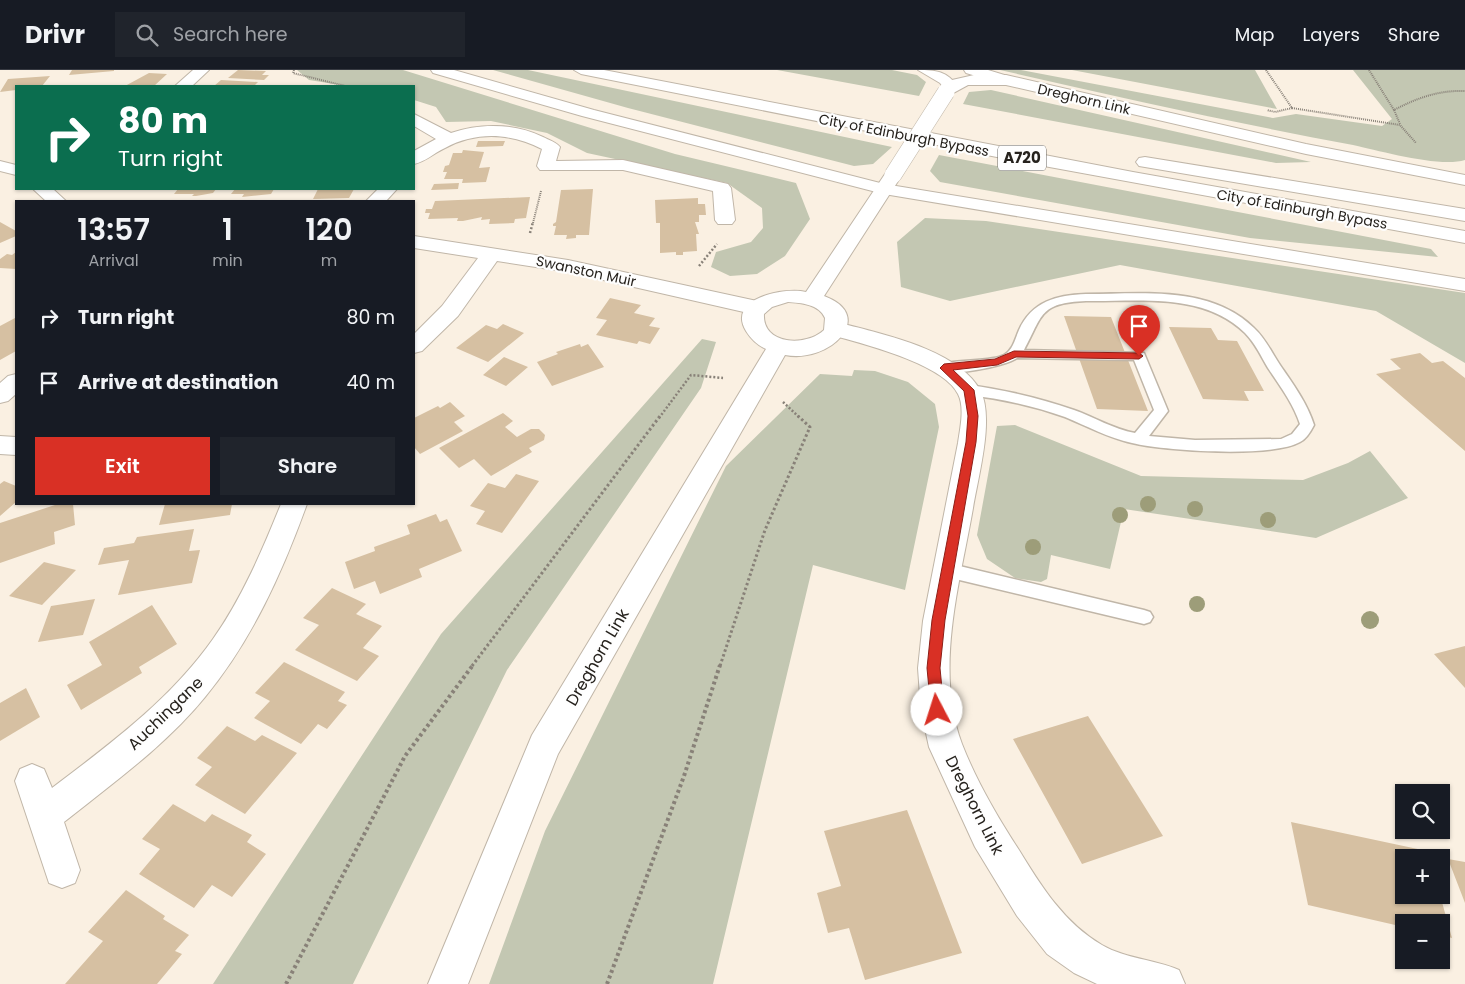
<!DOCTYPE html>
<meta charset="utf-8">
<style>
:root{--surface:#171b24;--page:#20242c;--text:#f1f3f6;--muted:#9ea1a6;--line:#363941;--accent:#d93025}
body{margin:0;font-family:Poppins,sans-serif;background:var(--page);color:var(--text);height:100vh;display:flex;flex-direction:column;font-size:19px;white-space:nowrap}
*{box-sizing:border-box;margin:0}
p{font-size:16px;color:var(--muted)}
.icon{flex:none;width:28px;height:28px;fill:none;stroke:currentColor;stroke-width:2;stroke-linecap:round;stroke-linejoin:round}
.map{position:relative;flex:1;overflow:hidden}
.details{position:absolute;left:15px;top:130px;width:400px;height:305px;display:flex;flex-direction:column;background:var(--surface);border-radius:0px;box-shadow:0 1px 4px #0004}
.details>*{flex:none}
.hud{position:absolute;left:15px;top:15px;width:400px;height:105px;border-radius:0px;box-shadow:0 1px 4px #0004;background:#0b6e4f;color:#fff;overflow:hidden}
.tools{position:absolute;left:1395px;top:714px;display:grid;gap:10px}
.tools a{display:grid;place-items:center;width:55px;height:55px;border-radius:0px;background:var(--surface);box-shadow:0 1px 4px #0004;font-size:25px}
.pin{position:absolute;display:grid;place-items:center;width:42px;height:42px;color:#fff;margin:-51px -21px;border-radius:50% 50% 50% 0;rotate:-45deg;box-shadow:0 0 5px #0007}
.pin .icon{rotate:45deg}
.me{position:absolute;width:55px;margin:-28px;rotate:355deg;stroke-linejoin:round;filter:drop-shadow(0 0 4px #0008)}
.turn{display:flex;align-items:center;gap:18px;height:105px;padding:0 20px;font-size:22px}
.turn .icon{width:65px;height:65px;stroke-width:2.5}
.turn b{display:block;font-size:35px;line-height:42px}
.eta{display:flex;justify-content:space-evenly;align-items:center;height:85px;text-align:center}
.eta b{font-size:30px;font-weight:600;line-height:35px}
.action{display:flex;gap:10px;margin-top:auto;padding:10px 20px}
.action a{flex:1;height:58px;border-radius:0px;background:var(--accent);color:#fff;font-size:20px;font-weight:600;line-height:58px;text-align:center}
.action a+a{background:var(--page);color:var(--text)}
ul{padding:0;list-style:none}
li{display:flex;align-items:center;gap:15px;height:65px;padding:0 20px}
li div{flex:1}
li b{display:block;font-size:19px}
li em{font-style:normal}
header{display:flex;align-items:center;gap:30px;box-sizing:border-box;height:70px;padding:0 25px;background:var(--surface);border-bottom:1px solid var(--line)}
header strong{font-size:24px}
nav{display:flex;gap:28px;margin-inline-start:auto;font-size:18px}
.search{width:350px;height:45px;background:var(--page);display:flex;align-items:center;gap:12px;box-sizing:border-box;padding:0 18px;border-radius:0px;color:var(--muted);font-size:19px}
.map>svg:first-child{display:block}
</style>
<header>
<strong>Drivr</strong>
<div class="search"><svg class="icon" aria-label="search" viewBox="0 0 24 24"><circle cx="10" cy="10" r="6"/><path d="M15 15l6 6"/></svg>Search here</div>
<nav><a>Map</a><a>Layers</a><a>Share</a></nav>
</header>
<div class="map">
<svg width="1465" height="914" viewBox="0 0 1465 914">
<rect width="100%" height="100%" fill="#faf0e2"/>
<path fill="#c3c7b2" d="M297,0H403L675,84L796,113L810,149L785,186L757,204L730,206L711,197L716,182L751,172L763,158L762,138L727,113L587,83L547,63L491,51L446,52L436,37L414,30V16H347L309,10Z
M493,0H528L892,77L873,94L854,96L628,38Z
M777,0H892L917,5L926,12L919,26Z
M1000,0H1021L1273,48L1296,44L1382,56L1392,49L1353,0H1465V90C1440,98 1381,81 1353,75C1235,53 1118,27 1000,0Z
M1072,0H1255L1277,39Z
M991,20L1311,92L1276,93L963,34L969,22Z
M939,85L1431,179L1438,187L1250,168L940,112L930,101Z
M925,148L986,151L1465,223V293L1376,241L1120,195L950,231L901,217L897,172Z
M702,269L716,272L701,318L507,600L353,914H213L441,564Z
M854,300L875,301L908,312L935,334L939,357L905,520L813,495L713,914H489L545,761L726,396L820,304L852,306Z
M1015,355L1141,406L1303,410L1348,393L1370,381L1408,428L1316,468L1124,439L1110,499L1051,485L1047,509L1041,512L1015,508L987,489L977,465L997,356Z"/>
<path fill="#d6c0a2" d="M72,0H114V1L69,5Z
M238,0L266,1L262,5H269L264,10L228,8Z
M149,3L167,4L154,16H125Z
M50,6L42,16H16V20L0,22L8,9Z
M221,10L258,12L254,16H214Z
M478,71H505L503,76L476,77Z
M463,80L484,82L479,98L490,97L486,112L462,113L463,109H444L447,102H443L445,96L449,95L453,83H462Z
M459,113L458,119L431,120L434,114Z
M178,119H216L213,123L196,126H192L194,124H174Z
M235,119H274L271,124L242,127L244,124H231Z
M318,119H354L349,128L313,129Z
M593,119L589,165H576V168L566,169L567,165H554L556,156H553V154L556,152L561,120Z
M530,127L526,148L515,149L514,153L489,154L490,149L481,150L482,147L463,151H457L458,148L428,149L430,143H425L426,139H432L435,131Z
M698,128V134H705L706,145H699V152H695L699,164H696L697,181L683,182V185H676V182L660,183V153H656L655,130Z
M0,152L16,161V166L0,173Z
M16,182V199L0,198V189L7,184L12,185Z
M610,228L641,235L634,243L655,248L649,256L660,258L650,274L639,271L637,274L596,265L607,250L596,248Z
M1064,246L1111,247L1148,341L1097,339Z
M15,248L16,281L0,290V256Z
M503,254L524,263L488,292L456,278L486,255L497,259Z
M1169,257L1211,258L1218,270L1237,271L1264,321H1244L1249,331L1203,329Z
M580,274L581,277L588,274L604,297L552,316L537,292L558,284L556,282Z
M1420,283L1432,293L1443,291L1465,308V381L1376,304L1401,299L1390,289Z
M504,287L528,297L506,316L483,305Z
M450,332L465,346L454,352L463,361L420,384L414,377V348L438,336L440,338Z
M503,343L513,351L505,357L517,367L531,359H539L545,365L544,370L529,378L532,382L491,406L474,389L459,398L439,378Z
M516,404L539,411L502,463L476,454L485,441L470,436L488,413L505,418Z
M4,411L16,416V432L0,446V414Z
M58,434H73L75,455L54,462L55,474L0,493V453Z
M165,434H232L230,445L159,455Z
M436,444L440,452L447,449L462,481L419,499L422,507L380,524L375,511L354,519L345,492L375,481L374,477L410,464L407,455Z
M194,459L189,481L200,480L192,513L118,525L129,490L98,495L104,478L134,473L137,467Z
M44,492L76,500L42,535L9,526Z
M332,518L366,534L356,544L382,556L363,578L379,586L357,611L295,580L319,555L303,548Z
M95,529L83,565L38,572L51,536Z
M152,535L177,574L139,597L142,603L81,640L67,615L102,595L89,572Z
M1465,576V618L1434,584Z
M284,592L345,622L338,631L347,635L327,659L318,654L301,674L254,648L270,631L255,623Z
M26,618L40,647L0,671V633Z
M1088,646L1163,766L1082,794L1013,669Z
M227,656L255,671L262,665L297,683L245,744L195,715L212,697L197,688Z
M173,734L205,752L212,744L252,765L247,772L266,784L232,827L212,815L194,838L139,804L160,779L142,769Z
M907,740L962,883L865,910L849,858L828,863L817,823L841,816L824,761Z
M1291,752L1427,781L1429,788H1404V825H1440L1452,868L1441,865V852H1404V857L1308,835Z
M1448,789L1465,792V833Z
M126,820L165,846L163,849L189,865L175,881L182,884L157,914H65L103,871L88,862Z"/>
<g fill="none" stroke-linecap="round" stroke-linejoin="round">
<defs>
<path id="service" d="M1086,224C1142,224 1210,215 1254,258C1265,268 1272,283 1280,295C1293,314 1307,333 1314,355C1311,361 1306,369 1300,372C1272,388 1164,381 1132,373C1108,368 1087,356 1065,347C1034,336 1002,329 969,325L962,320L969,315C1005,320 1040,328 1074,340C1094,347 1113,359 1135,363L1154,340L1134,290L1017,288C1006,296 945,309 937,298C943,288 989,293 1004,285C1013,280 1015,269 1019,260C1032,231 1057,225 1086,224ZM1086,231C1139,232 1203,222 1245,263C1255,273 1261,286 1268,298C1280,316 1293,333 1300,354L1292,364L1281,369L1195,370L1149,366L1168,341L1144,283L1024,280C1043,245 1039,233 1086,231Z
M947,493L1144,540L1150,542L1153,547L1150,552L1144,554L947,507L941,505L939,500L941,495Z"/>
<path id="minor" d="M193,0H209L192,16H175Z
M414,44L451,63C480,53 514,53 543,67C549,70 556,72 560,77L556,91L623,90L728,114L731,118L735,150L732,154H718L715,150L713,121L623,100H540L537,96L542,79C510,63 477,61 445,78C434,83 425,92 414,94V81L436,69L414,56Z
M0,91L16,95V105L0,101Z
M33,119H53L66,131H46Z
M378,119H397L386,131H366Z
M414,166L568,190L757,231L765,233L768,238L765,243L757,245L568,202L497,191L458,246L422,281L414,283V264L442,236L478,188L414,178Z
M836,252C878,263 958,279 980,320C995,347 978,407 973,438C960,513 934,600 962,674C976,710 998,748 1019,780C1041,816 1064,853 1102,875C1126,889 1154,889 1179,900L1185,914H1097L1074,903L1047,884L1017,846L975,777L929,677L921,640L918,598L923,551L958,373C960,359 965,337 958,324C943,293 860,273 828,264L825,259L828,254Z
M16,304V324L8,331L0,333V313L8,306Z
M0,366L16,367V385L0,384Z
M281,434H307C282,503 252,570 205,627C165,676 113,713 64,752L80,800L75,813L62,818L49,813L15,711L20,699L32,694L44,699L52,718C110,674 170,630 213,569C242,528 262,481 281,434Z"/>
<path id="tertiary" d="M974,5H1006L1306,74L1465,105V115L1306,84L1006,15H968L946,27L938,22L952,10Z
M893,100L899,101L902,105L824,226C878,246 829,294 785,285L558,684L468,914H428L532,665L766,279C757,275 751,269 746,261C726,228 785,217 806,222L887,101ZM788,232C801,233 819,234 825,248L824,260C806,277 762,275 764,244L772,237Z"/>
<path id="trunk" d="M431,0H454L594,40L884,114L1465,209V221L884,124L582,46L433,3Z
M574,0H604L1133,102L1465,161V173L1022,92L581,4Z
M918,0C936,0 947,1 958,17L950,22L945,20L940,13Z
M964,0H988L1011,7L1014,10L1006,15L966,3Z
M1145,87L1465,139V151L1139,96L1136,92L1139,88Z"/>
</defs>
<use href="#service" stroke="#c0b6a8" stroke-width="3"/>
<use href="#minor" stroke="#c0b6a8" stroke-width="2"/>
<use href="#tertiary" stroke="#c0b6a8" stroke-width="2"/>
<use href="#trunk" stroke="#c0b6a8" stroke-width="2"/>
<path stroke="#888178" stroke-width="2" stroke-dasharray="1 1" stroke-linecap="butt" d="M294,0L293,3L345,16
M1266,0L1292,38L1275,42L1267,40
M1369,0L1394,40
M1292,38L1400,55L1416,73
M1400,54L1394,40C1417,28 1439,20 1465,21
M533,153L541,121"/>
<path stroke="#888178" stroke-width="2.5" stroke-dasharray="2 2" stroke-linecap="butt" d="M530,163L533,152
M699,196L717,174
M783,332L800,348
M659,348L691,305L723,308"/>
<path stroke="#888178" stroke-width="3" stroke-dasharray="2.5 2.5" stroke-linecap="butt" d="M472,596L660,346
M720,596L765,460L810,357L798,346"/>
<path stroke="#888178" stroke-width="4" stroke-dasharray="3 3" stroke-linecap="butt" d="M286,914L405,686L473,595
M607,914L684,706L720,595"/>
<use href="#service" fill="#fff" fill-rule="evenodd"/>
<use href="#minor" fill="#fff" fill-rule="evenodd"/>
<use href="#tertiary" fill="#fff" fill-rule="evenodd"/>
<use href="#trunk" fill="#fff" fill-rule="evenodd"/>
<defs>
<path id="tertiary-bridge" d="M893,105L946,22"/>
</defs>
<use href="#tertiary-bridge" stroke="#c0b6a8" stroke-width="18" stroke-linecap="butt"/>
<use href="#tertiary-bridge" stroke="#fff" stroke-width="17"/>
</g>
<g fill="#9d9d79">
<circle cx="1148" cy="434" r="8"/>
<circle cx="1195" cy="439" r="8"/>
<circle cx="1120" cy="445" r="8"/>
<circle cx="1268" cy="450" r="8"/>
<circle cx="1033" cy="477" r="8"/>
<circle cx="1197" cy="534" r="8"/>
<circle cx="1370" cy="550" r="9"/>
</g>
<path fill="#d93025" stroke="#8d1f18" d="M1014,281L1139,283L1143,286L1139,289L1016,287L997,295L953,300L974,320L978,346L976,372L945,550L940,598L944,640L942,644L937,646L932,644L931,640L927,598L932,550L966,372L968,346L964,321L940,298L944,294L995,289Z"/>
<g text-anchor="middle" stroke-width="4.5" stroke-linejoin="round" paint-order="stroke">
<g font-size="14" fill="#26221d" stroke="#fefefe">
<text transform="translate(1084 29) rotate(13)" y="5">Dreghorn Link</text>
<text transform="translate(904 65) rotate(11)" y="5">City of Edinburgh Bypass</text>
<text transform="translate(1302 139) rotate(10)" y="5">City of Edinburgh Bypass</text>
<text transform="translate(586 201) rotate(12)" y="5">Swanston Muir</text>
</g>
<rect fill="#fefefe" stroke="#676460" stroke-width="1" x="998" y="75.5" width="48" height="25" rx="4"/>
<g font-size="15" font-weight="bold" fill="#26221d">
<text x="1022" y="93">A720</text>
</g>
<g font-size="16" fill="#26221d" stroke="#fefefe">
<text transform="translate(597 587) rotate(-60)" y="6">Dreghorn Link</text>
<text transform="translate(165 643) rotate(-44)" y="6">Auchingane</text>
<text transform="translate(975 735) rotate(63)" y="6">Dreghorn Link</text>
</g>
</g>
</svg>
<div class="tools">
<a><svg class="icon" aria-label="search" viewBox="0 0 24 24"><circle cx="10" cy="10" r="6"/><path d="M15 15l6 6"/></svg></a>
<a>+</a>
<a>−</a>
</div>
<div class="pin" style="left:1139px;top:286px;background:#d93025"><svg class="icon" aria-label="arrive" viewBox="0 0 24 24"><path d="M6 21V4h12l-3 4 3 4H6"/></svg></div>
<svg class="me" style="left:937px;top:640px" viewBox="-20 -20 40 40"><circle r="19" fill="#fff"/><path d="M0-13L10 11 0 6-10 11z" fill="#d93025"/></svg>
<div class="hud">
<div class="turn"><svg class="icon" aria-label="right" viewBox="0 0 24 24"><path d="M7 20v-9h11M14 6l5 5-5 5"/></svg><div><b>80 m</b>Turn right</div></div>
</div>
<section class="details">
<div class="eta">
<div><b>13:57</b><p>Arrival</p></div>
<div><b>1</b><p>min</p></div>
<div><b>120</b><p>m</p></div>
</div>
<ul>
<li><svg class="icon" aria-label="right" viewBox="0 0 24 24"><path d="M7 20v-9h11M14 6l5 5-5 5"/></svg><div><b>Turn right</b></div><em>80 m</em></li>
<li><svg class="icon" aria-label="arrive" viewBox="0 0 24 24"><path d="M6 21V4h12l-3 4 3 4H6"/></svg><div><b>Arrive at destination</b></div><em>40 m</em></li>
</ul>
<div class="action"><a>Exit</a><a>Share</a></div>
</section>
</div>
